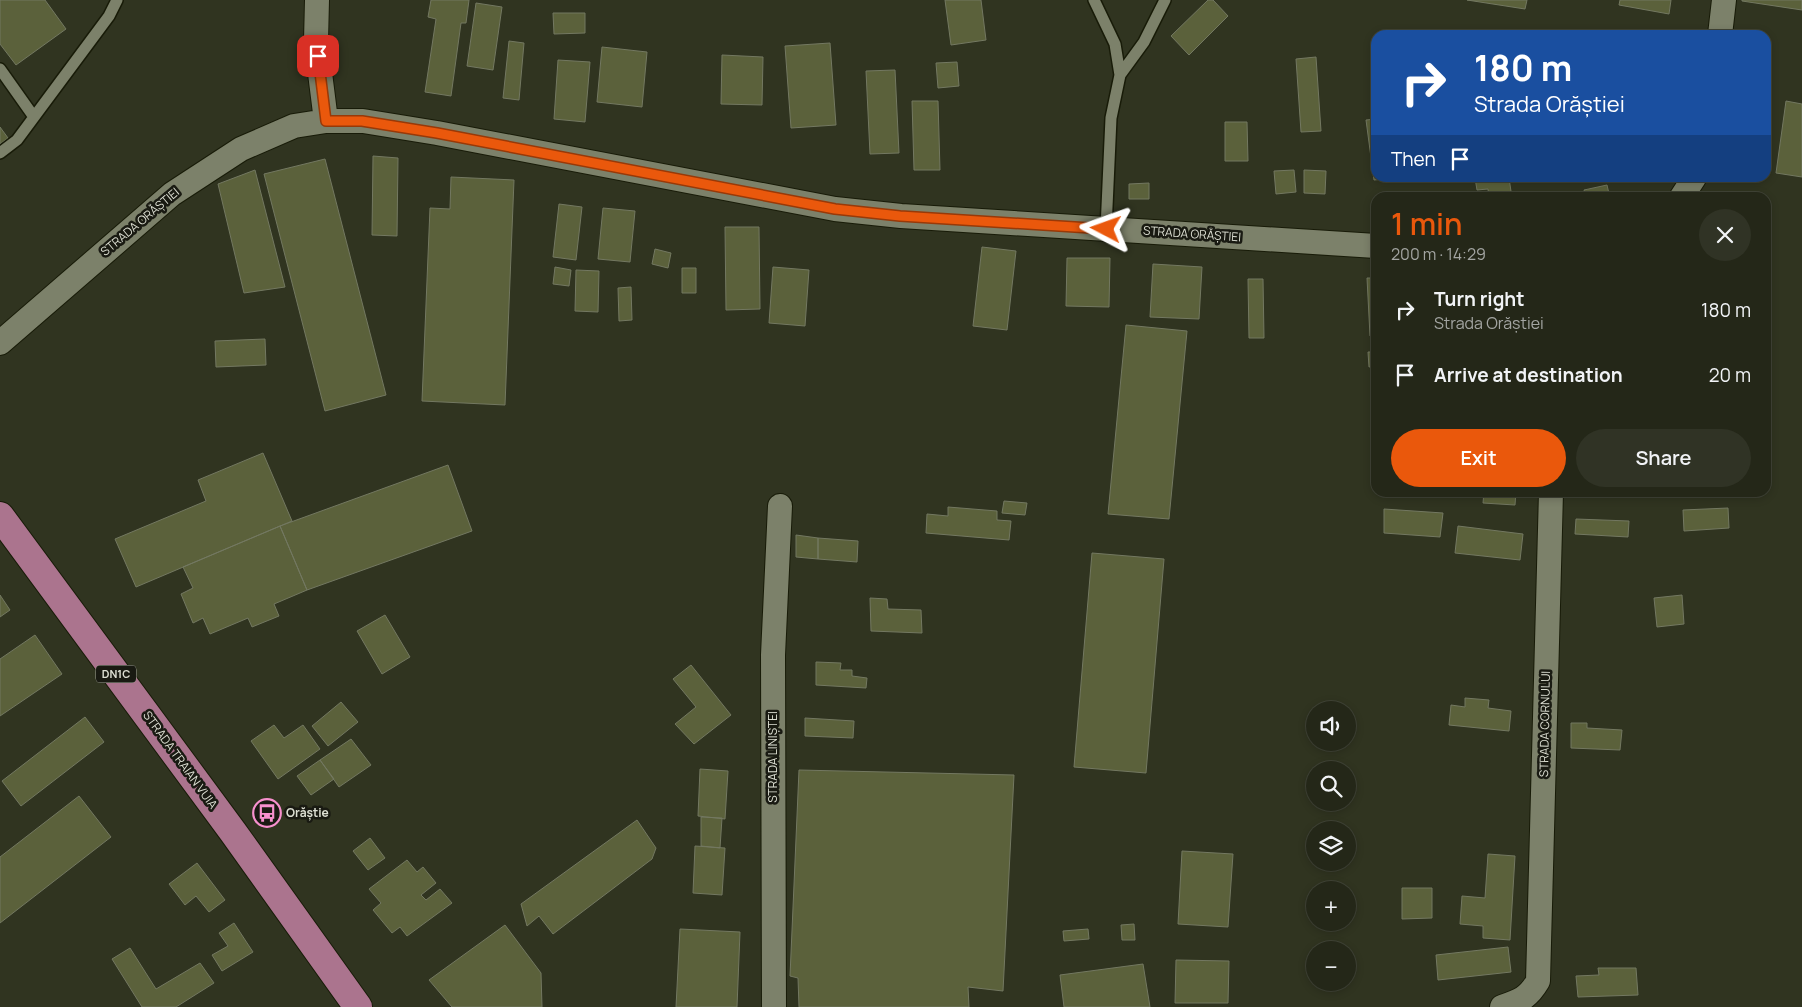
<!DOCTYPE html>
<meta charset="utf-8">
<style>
:root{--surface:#242718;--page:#303325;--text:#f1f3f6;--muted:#a3a5a2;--line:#414437;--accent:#ea580c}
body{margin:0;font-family:Manrope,sans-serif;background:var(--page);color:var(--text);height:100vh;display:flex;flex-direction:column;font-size:19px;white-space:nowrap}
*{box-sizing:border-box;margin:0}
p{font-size:16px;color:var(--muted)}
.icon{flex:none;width:28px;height:28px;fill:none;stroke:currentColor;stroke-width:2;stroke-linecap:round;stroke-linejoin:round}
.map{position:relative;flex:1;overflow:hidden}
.sheet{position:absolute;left:1371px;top:192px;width:400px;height:305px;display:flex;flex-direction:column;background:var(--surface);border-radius:15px;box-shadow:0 2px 8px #0003,0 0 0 1px var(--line)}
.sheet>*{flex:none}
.banner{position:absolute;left:1371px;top:30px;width:400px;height:152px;border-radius:15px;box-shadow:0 2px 8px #0003,0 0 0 1px var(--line);background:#1a4fa0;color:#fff;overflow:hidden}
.buttons{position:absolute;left:1306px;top:701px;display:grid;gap:10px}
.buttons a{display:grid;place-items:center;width:50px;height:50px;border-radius:50%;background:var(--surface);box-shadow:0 2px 8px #0003,0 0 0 1px var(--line);font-size:25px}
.pin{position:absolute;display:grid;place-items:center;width:42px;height:42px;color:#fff;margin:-21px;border-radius:10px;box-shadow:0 2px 8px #0006}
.me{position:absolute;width:55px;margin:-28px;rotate:274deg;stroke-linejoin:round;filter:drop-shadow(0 0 4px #0008)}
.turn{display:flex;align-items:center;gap:18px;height:105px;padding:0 20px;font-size:22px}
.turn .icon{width:65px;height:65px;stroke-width:2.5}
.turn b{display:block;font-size:35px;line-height:42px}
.then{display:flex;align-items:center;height:48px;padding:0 20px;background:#0003;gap:10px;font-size:19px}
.round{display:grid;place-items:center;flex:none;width:52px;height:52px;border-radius:26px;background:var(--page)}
.head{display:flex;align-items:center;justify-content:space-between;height:85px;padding:0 20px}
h1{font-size:30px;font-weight:600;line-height:38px;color:var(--accent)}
.action{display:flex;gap:10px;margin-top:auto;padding:10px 20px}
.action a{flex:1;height:58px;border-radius:30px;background:var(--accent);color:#fff;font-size:20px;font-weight:600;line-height:58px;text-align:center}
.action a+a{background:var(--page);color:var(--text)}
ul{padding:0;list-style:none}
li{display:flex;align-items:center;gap:15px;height:65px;padding:0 20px}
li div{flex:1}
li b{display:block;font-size:19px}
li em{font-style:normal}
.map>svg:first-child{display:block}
</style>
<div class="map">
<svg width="1802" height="1007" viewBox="0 0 1802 1007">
<rect width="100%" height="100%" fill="#303420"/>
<path fill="#5b613b" stroke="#737861" d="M0,0H45L66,29L16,65L0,44Z
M431,0H469L466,23H461L451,96L425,92L436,19L428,17Z
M945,0H981L986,40L951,45Z
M1208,0H1213L1228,16L1189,55L1171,36Z
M1467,0H1527L1525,9Z
M1620,0H1671L1669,14L1619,5Z
M1742,0H1802V10L1742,1Z
M476,3L502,7L493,70L467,66Z
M553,13H585V33L554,34Z
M509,41L524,43L519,100L503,98Z
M830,43L836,125L791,128L785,46Z
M602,47L647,52L642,107L597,102Z
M722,55L763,57L762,105L721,104Z
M1316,57L1321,131L1301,132L1296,59Z
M558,60L590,62L585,122L554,119Z
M957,62L959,86L938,88L936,63Z
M895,70L899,153L870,154L866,71Z
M912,101H938L940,170H914Z
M1786,101L1802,104V177L1776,173Z
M1376,119V178H1395L1374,180L1366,120Z
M1225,122H1247L1248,161H1225Z
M0,127L8,138L0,144Z
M373,156L398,158L397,236L372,235Z
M325,159L386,395L325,411L264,174Z
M255,170L285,287L244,293L218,184Z
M1294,170L1296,192L1276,194L1274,171Z
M1304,170L1326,171L1325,194L1304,193Z
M451,177L514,180L505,405L422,401L430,208L450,209Z
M1475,178H1509L1512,198H1489L1488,189L1477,190Z
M1149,183V199H1129V184Z
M1607,185L1610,198H1586L1584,190Z
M559,204L582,207L576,260L553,257Z
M603,208L635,211L630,262L598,259Z
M725,227H759L760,309L726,310Z
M982,247L1016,251L1007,330L973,326Z
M655,249L671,253L668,268L652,264Z
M1067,258H1110L1109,307L1066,306Z
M1153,264L1202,267L1199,319L1150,317Z
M555,267L571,270L569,286L553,284Z
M773,267L809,270L805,326L769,323Z
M682,268H696V293H682Z
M576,270L599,271L598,312L575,311Z
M1367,278H1376V336H1370Z
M1248,279H1263L1264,338H1249Z
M631,287L632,320L619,321L618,288Z
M1126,325L1187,331L1169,519L1108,514Z
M265,339L266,365L216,367L215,341Z
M1368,352H1376V366L1369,367Z
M263,453L292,521L136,587L115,539L206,501L198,480Z
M448,465L472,531L307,590L280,526Z
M1484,492H1516L1515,505L1483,503Z
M1004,501L1027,503L1025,515L1002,513Z
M948,507L997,511V520L1011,521L1009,540L926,533L927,514L948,516Z
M1728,508L1729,528L1684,531L1683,510Z
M1384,509L1443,513L1440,537L1384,533Z
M1576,519L1629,521L1628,537L1575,534Z
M280,526L307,590L274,604L279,616L252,627L248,618L210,634L203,618L193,623L181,594L193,588L183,567Z
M1458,526L1523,534L1520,560L1455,553Z
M796,535L818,538V559L796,557Z
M818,538L858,541L857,562L818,559Z
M1092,553L1164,559L1146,773L1074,767Z
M0,595L10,610L0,617Z
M1682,595L1684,624L1657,627L1654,598Z
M870,598L887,599L888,609L921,610L922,633L871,631Z
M385,615L410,657L382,674L357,631Z
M35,635L62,674L0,716V659Z
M816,662L841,663L840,670H852V676L867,678L866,688L816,685Z
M691,665L731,715L694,744L675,724L696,707L673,679Z
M1465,698L1489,700L1488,708L1511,711L1509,731L1449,725L1451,705L1465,707Z
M341,702L358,722L328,746L312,726Z
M85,717L104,742L21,806L2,781Z
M805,718L854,721L853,738L805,736Z
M1571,723H1587V728L1622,730L1620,750L1571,748Z
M274,725L284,738L303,725L320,749L278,779L251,741Z
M351,739L371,765L339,787L320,760Z
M320,760L334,779L311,795L297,776Z
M700,769L728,771L725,819L698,816Z
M799,770L1014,775L1003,991L968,987L969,1007H799L798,978L790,976Z
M79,796L111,837L0,923V857Z
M701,817L722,818L720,848L701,846Z
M637,820L656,848L652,859L553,934L539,916L527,926L521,904Z
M370,838L385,858L368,870L353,851Z
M695,846L725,848L722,895L693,893Z
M1182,851L1233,854L1228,927L1178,924Z
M1488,854L1515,856L1510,940L1483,938V926L1460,924L1462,896L1485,898Z
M407,860L417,872L423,867L436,883L421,895L426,900L440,889L452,903L407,936L400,927L392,933L373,910L381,903L369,889Z
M197,863L225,900L209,912L196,896L185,905L169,884Z
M1402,888H1432V918L1402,919Z
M234,923L253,952L222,971L212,955L228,946L219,933Z
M1134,924L1135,940H1122L1121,925Z
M505,925L541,973L542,1007H452L429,980Z
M680,929L740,932L737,1007H676Z
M1088,929L1089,939L1064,941L1063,931Z
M1508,947L1511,972L1438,980L1436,955Z
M130,948L156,989L200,963L214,983L176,1007H142L112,959Z
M1176,960L1229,961L1228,1003H1175Z
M1143,964L1150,1007H1064L1060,975Z
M1598,968H1636L1638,995L1578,997L1576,976L1599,975Z"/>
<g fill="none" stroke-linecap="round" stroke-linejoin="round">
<defs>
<path id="lane" d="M1094,0L1115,44L1120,75
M0,69L34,117
M0,153L17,140L109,16L117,0
M1106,229L1111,118L1120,75L1144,42L1165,0"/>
<path id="street" d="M317,0L316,41L326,121
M1720,35L1724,0
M1681,198L1694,178
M0,343L172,194L241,149L294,126L326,121H363L437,133L835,209L901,216L1376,246
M774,1007L773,655L780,506
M1502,1007C1520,1001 1528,998 1538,981L1551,492"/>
<path id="primary" d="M0,516L233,832L358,1007"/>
</defs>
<use href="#lane" stroke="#181b08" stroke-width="14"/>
<use href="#street" stroke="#181b08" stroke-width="26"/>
<use href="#primary" stroke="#181b08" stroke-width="30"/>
<use href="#lane" stroke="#7c816a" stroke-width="11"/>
<use href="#street" stroke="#7c816a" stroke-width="24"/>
<use href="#primary" stroke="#ab748e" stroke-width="28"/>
</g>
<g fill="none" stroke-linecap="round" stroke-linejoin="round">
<defs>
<path id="route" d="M318,56L326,121H362L437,133L835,209L900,216L1106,229"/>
</defs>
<use href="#route" stroke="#983908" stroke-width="12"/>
<use href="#route" stroke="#ea580c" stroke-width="9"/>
</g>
<defs>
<symbol id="bus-ring" viewBox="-11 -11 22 22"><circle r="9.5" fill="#191a12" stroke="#f790ce" stroke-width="1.5"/><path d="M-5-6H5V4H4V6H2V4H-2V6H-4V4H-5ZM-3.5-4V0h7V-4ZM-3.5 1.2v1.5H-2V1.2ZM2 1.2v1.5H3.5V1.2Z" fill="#f790ce"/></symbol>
</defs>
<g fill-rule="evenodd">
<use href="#bus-ring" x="251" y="797" width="32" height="32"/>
</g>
<g text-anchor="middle" stroke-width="5" stroke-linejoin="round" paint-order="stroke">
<rect fill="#191a12" stroke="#a2a499" stroke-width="1" x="96" y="665.5" width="40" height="17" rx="4"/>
<g font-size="11" font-weight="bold" fill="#dddfd3">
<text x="116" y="678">DN1C</text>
</g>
<g font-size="12" fill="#dddfd3" stroke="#191a12">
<text transform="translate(140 222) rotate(-40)" y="4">STRADA ORĂȘTIEI</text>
<text transform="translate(1192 234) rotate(4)" y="4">STRADA ORĂȘTIEI</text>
<text transform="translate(1545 724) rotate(-89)" y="4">STRADA CORNULUI</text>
<text transform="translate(773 757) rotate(-90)" y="4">STRADA LINIȘTEI</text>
<text transform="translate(180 760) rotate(54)" y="4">STRADA TRAIAN VUIA</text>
</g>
<g font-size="12" font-weight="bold" fill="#dddfd3" stroke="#191a12" text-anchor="start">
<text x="286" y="817">Orăștie</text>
</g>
</g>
</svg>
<div class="buttons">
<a><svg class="icon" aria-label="sound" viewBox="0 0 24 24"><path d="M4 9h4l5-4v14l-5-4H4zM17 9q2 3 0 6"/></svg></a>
<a><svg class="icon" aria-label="search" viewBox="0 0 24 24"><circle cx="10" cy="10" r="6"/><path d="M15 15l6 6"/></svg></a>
<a><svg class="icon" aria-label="layers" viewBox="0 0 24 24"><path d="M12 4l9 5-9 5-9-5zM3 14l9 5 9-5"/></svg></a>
<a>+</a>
<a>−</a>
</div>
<div class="pin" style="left:318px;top:56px;background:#d93025"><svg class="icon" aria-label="arrive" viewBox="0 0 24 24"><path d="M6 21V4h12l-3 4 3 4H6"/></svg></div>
<svg class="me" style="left:1106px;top:229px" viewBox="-20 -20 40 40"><path d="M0-17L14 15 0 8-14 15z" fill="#ea580c" stroke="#fff" stroke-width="4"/></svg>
<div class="banner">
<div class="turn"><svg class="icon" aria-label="right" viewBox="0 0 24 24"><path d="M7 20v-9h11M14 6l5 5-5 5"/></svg><div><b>180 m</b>Strada Orăștiei</div></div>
<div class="then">Then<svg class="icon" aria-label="arrive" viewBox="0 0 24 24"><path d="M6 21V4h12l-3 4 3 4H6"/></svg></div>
</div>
<section class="sheet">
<div class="head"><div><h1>1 min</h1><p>200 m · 14:29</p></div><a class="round"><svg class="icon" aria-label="close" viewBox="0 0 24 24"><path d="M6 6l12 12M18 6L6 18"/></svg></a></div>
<ul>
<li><svg class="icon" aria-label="right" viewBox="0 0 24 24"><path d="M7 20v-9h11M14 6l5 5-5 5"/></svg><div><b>Turn right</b><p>Strada Orăștiei</p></div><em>180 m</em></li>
<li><svg class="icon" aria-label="arrive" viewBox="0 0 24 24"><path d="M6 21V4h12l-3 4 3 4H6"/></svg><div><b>Arrive at destination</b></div><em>20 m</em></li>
</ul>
<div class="action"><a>Exit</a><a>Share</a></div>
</section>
</div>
